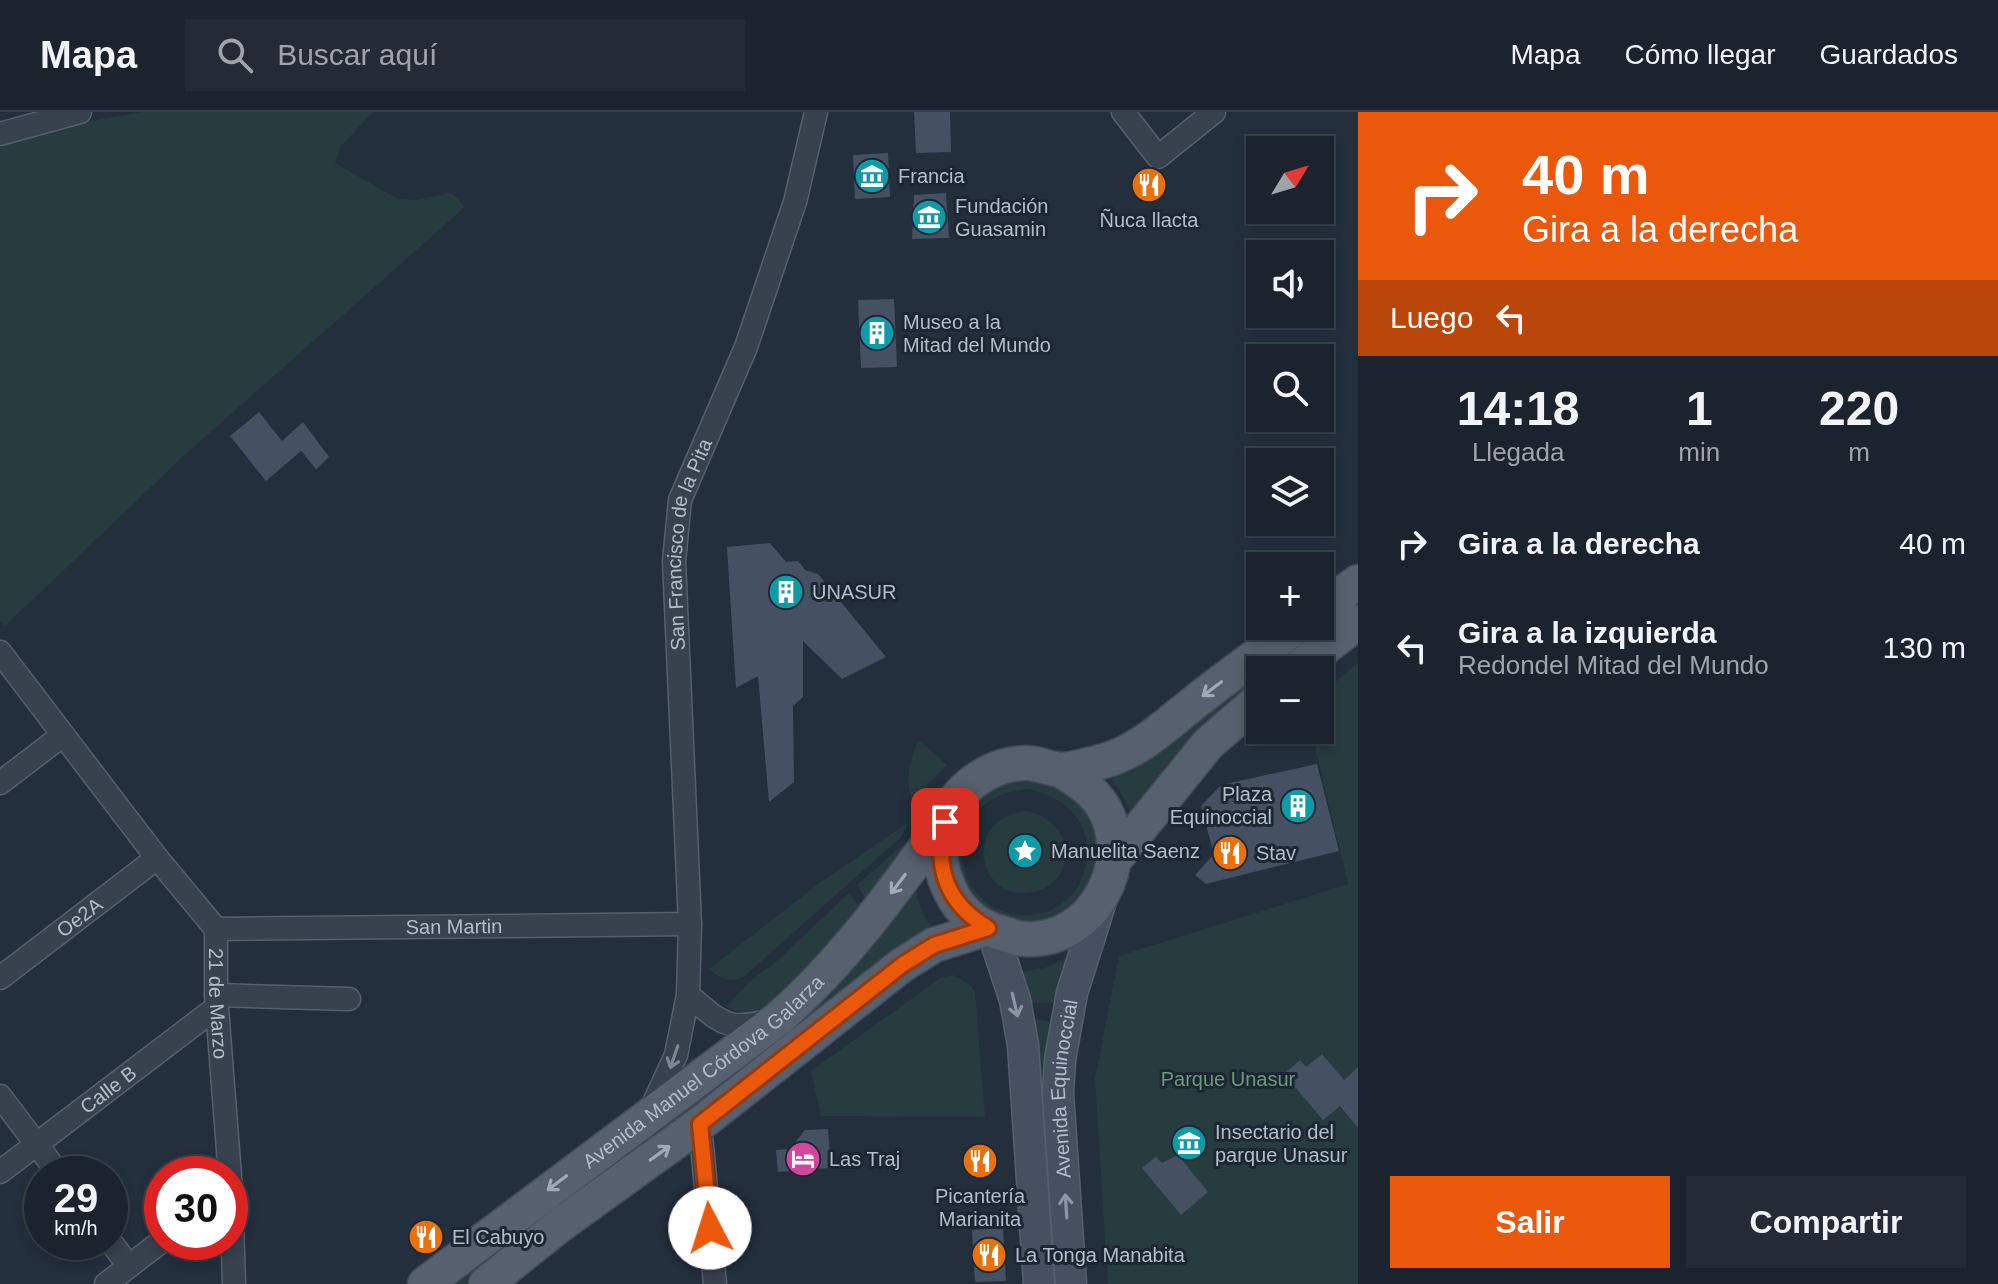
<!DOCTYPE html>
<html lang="es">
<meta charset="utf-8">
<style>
:root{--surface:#1b232e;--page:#242b36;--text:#f1f3f6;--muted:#a0a4aa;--line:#39404a;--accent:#ea580c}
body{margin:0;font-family:Helvetica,sans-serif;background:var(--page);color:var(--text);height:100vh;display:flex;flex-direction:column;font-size:30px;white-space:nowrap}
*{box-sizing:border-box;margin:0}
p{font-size:26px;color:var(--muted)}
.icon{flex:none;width:44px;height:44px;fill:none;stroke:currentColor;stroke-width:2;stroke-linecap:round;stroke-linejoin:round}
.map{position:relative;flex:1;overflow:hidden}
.drawer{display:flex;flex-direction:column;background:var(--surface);width:640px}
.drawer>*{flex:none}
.top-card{background:#ea580c;color:#fff;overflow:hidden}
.needle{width:52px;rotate:52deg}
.controls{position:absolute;left:1246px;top:24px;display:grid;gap:16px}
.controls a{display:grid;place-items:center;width:88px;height:88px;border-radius:0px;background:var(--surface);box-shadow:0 4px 12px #0003,0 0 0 2px var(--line);font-size:40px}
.speed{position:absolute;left:24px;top:1044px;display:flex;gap:16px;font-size:40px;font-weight:700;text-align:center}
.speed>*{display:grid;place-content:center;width:104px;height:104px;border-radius:50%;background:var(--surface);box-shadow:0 4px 12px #0003,0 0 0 2px var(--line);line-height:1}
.speed small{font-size:20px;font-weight:400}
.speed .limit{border:12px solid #d22;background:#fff;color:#111}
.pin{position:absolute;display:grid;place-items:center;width:68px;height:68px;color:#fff;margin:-34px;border-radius:16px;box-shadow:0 4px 12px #0006}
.me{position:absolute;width:88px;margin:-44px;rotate:355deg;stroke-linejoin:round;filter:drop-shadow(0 0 6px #0008)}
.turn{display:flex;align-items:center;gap:28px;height:168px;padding:0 32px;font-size:36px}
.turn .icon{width:104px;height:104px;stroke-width:2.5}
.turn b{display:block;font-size:56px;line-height:68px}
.then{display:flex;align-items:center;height:76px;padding:0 32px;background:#0003;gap:16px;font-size:30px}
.eta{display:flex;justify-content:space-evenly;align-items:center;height:136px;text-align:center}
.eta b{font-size:48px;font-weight:800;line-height:56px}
.cta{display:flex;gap:16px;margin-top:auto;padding:16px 32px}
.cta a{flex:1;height:92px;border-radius:0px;background:var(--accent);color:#fff;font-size:32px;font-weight:800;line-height:92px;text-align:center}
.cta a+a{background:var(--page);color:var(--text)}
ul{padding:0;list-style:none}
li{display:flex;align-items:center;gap:24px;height:104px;padding:0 32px}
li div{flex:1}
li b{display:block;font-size:30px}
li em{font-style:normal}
header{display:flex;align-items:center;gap:48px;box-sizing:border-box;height:112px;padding:0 40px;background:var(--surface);border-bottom:2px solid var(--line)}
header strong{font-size:38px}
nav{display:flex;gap:44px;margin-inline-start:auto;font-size:28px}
.search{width:560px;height:72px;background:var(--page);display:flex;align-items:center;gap:20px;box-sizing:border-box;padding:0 28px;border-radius:0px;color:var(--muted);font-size:30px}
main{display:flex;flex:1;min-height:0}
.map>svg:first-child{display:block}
</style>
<header>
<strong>Mapa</strong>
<div class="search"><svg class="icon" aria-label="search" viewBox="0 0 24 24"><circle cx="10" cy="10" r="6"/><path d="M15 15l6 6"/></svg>Buscar aquí</div>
<nav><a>Mapa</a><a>Cómo llegar</a><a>Guardados</a></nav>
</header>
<main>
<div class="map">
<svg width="1358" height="1172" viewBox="0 0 1358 1172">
<rect width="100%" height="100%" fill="#242f3e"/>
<path fill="#263c3f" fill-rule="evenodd" d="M143,0H373L341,34L335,51L398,87L414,88L451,81L459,87L464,96L189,339L5,514L0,508V32L79,11Z
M1344,500L1272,558H1260V568C1211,609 1166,652 1132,706L1124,686L1107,659L1276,546L1320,512Z
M1358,551V1172H1108L1095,967L1119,844L1348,772L1311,618H1320V583Z
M919,628L947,653L925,675L914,696C905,671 907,652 919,628Z
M1028,667L1051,672L1071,684L1087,703L1096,726L1097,751L1089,775L1074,795L1053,808L1028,814L981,799L954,760L956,715L984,679L1005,669ZM1027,677C1073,686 1099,719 1082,766C1077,782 1059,797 1043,801C952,821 925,687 1027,677Z
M1027,699C1054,705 1075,729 1062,758C1057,769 1047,777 1034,780C977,793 960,705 1027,699ZM1025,723L1039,732L1041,743L1036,753L1025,757L1014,754L1007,740L1011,730Z
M909,710L900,726L743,865C729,871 720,867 709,857L822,769Z
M913,724L889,764L868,791L857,773Z
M914,765C916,789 922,806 939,822L631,1046L466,1172H440L622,1032Z
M849,781L863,799L764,900L750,904L726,895L748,871L778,848Z
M1069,845L1060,890L1031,891L1028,872L1021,860L1045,856Z
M953,863L971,873L975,881L985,1005L821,1004L811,959L932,872L941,866Z
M1031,906L1056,911L1050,963L1035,962Z"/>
<path fill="#455162" d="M914,0H950L951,40L916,41Z
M888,41L890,85L855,87L853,43Z
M946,81L949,126L912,127L914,83Z
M894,187L897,255L861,256L858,188Z
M259,300L282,329L303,310L329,345L316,357L301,339L266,369L230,324Z
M770,431L786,450L798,449L805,458L818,462L886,545L842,567L803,529V585L793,594L794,670L769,690L758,564L736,576L727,435Z
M1317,652L1339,739L1206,772L1195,763L1214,742L1201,694L1221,673Z
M1322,942L1344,968L1358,955V1016L1340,994L1323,1008L1284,962L1300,948L1306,955Z
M828,1017L831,1056L778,1060L776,1038L790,1037L805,1018Z
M1178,1043L1208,1080L1181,1103L1142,1056L1156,1045L1162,1051Z
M442,1115V1135L411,1136L409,1116Z
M1003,1116L1006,1169L975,1170L972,1118Z"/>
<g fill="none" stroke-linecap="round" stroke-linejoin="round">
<defs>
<g id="street">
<path d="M1123,0L1158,45L1214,0"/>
<path d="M0,22L80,0"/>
<path id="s1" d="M0,540L157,746L216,817V883L231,1077L234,1172"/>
<path d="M0,671L63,623"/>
<path id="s2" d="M216,817L690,812"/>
<path id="s3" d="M0,866L157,746"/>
<path d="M216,883L349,887"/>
<path d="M688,883C720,909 725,920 768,909"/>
<path d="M0,984L59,1062"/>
<path id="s4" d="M650,999L676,943L688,883L690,812L674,449L680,388L746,235L795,90L816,0"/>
<path d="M700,1012L715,1172"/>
<path id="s5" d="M0,1060L217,895"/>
<path d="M110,1129L129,1154"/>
<path d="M106,1172L162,1129"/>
</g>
<g id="secondary">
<path d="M992,818L1015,888L1023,933L1039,1172"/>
<path id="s6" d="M1071,1172L1058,981L1060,948L1072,881L1102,786"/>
</g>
<g id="primary">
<path d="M1320,497L1358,470"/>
<path d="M1296,558L1358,510"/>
<path d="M1061,658C1076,668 1092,677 1102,693C1137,749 1093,831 1025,827C1018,827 1009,823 1002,821C982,816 965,804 954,786C941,763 936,737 944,711C955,676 991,651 1027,651C1039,651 1051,658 1063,658C1076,657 1091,652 1104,649C1140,639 1167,612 1195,590C1228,564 1263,539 1297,514"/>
<path d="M1115,747L1208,632L1260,587"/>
<path id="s7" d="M425,1172L778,907C844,849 893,780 944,710"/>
<path d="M486,1172L560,1113L700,1012L902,853L934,833L988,816"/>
</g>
</defs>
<use href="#street" stroke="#565f6c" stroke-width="25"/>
<use href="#secondary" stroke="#565f6c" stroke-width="33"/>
<use href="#primary" stroke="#414a57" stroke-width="37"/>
<use href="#street" stroke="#38414e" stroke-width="22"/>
<use href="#secondary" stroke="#465061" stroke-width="30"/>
<use href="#primary" stroke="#56606e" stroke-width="34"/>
</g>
<defs><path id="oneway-shaft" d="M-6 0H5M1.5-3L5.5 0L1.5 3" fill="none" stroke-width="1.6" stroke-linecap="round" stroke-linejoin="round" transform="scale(2)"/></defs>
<g stroke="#a1aab7">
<use href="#oneway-shaft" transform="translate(1212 577) rotate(143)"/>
<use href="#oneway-shaft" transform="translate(898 772) rotate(127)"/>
<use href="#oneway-shaft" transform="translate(660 1041) rotate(-36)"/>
<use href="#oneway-shaft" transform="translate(557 1071) rotate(143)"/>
</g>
<g stroke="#8e96a5">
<use href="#oneway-shaft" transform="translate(1015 893) rotate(77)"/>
<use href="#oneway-shaft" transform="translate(1066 1094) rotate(-94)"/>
</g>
<use stroke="#7c8592" href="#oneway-shaft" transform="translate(674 945) rotate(109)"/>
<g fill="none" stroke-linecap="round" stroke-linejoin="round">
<defs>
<path id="route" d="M710,1116L700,1012L902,853L934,833L988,816C946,791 934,756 945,710"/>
</defs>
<use href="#route" stroke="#983908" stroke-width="20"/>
<use href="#route" stroke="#ea580c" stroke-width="14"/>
</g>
<defs>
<symbol id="museum-disc" viewBox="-11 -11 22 22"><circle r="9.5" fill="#0f9aa8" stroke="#1d2633"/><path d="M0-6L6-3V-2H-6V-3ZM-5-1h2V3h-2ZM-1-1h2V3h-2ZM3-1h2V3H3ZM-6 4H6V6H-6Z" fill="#fff"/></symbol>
<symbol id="restaurant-disc" viewBox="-11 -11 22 22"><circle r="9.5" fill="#e8710a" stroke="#1d2633"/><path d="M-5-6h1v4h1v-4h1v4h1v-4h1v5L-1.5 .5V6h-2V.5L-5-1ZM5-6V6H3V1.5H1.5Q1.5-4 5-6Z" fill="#fff"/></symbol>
<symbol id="building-disc" viewBox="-11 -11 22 22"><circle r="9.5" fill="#0f9aa8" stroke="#1d2633"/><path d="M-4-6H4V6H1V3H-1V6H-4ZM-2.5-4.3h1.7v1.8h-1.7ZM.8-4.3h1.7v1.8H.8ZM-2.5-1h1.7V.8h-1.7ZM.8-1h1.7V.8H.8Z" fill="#fff"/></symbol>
<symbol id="sight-disc" viewBox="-11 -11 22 22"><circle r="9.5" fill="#0f9aa8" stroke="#1d2633"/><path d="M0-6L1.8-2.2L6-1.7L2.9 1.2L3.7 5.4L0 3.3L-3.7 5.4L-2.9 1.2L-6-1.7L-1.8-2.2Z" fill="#fff"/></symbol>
<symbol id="hotel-disc" viewBox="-11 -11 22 22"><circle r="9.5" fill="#d1479c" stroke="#1d2633"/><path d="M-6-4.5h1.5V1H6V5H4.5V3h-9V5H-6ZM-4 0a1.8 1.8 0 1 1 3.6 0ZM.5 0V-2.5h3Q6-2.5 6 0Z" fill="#fff"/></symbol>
</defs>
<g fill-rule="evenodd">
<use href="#museum-disc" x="852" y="44" width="40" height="40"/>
<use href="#restaurant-disc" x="1129" y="53" width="40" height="40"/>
<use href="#museum-disc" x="909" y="85" width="40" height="40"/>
<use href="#building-disc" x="857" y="201" width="40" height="40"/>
<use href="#building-disc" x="766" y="460" width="40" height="40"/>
<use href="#building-disc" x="1278" y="674" width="40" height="40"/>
<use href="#sight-disc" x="1005" y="719" width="40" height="40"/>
<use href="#restaurant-disc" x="1210" y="721" width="40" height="40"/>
<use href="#museum-disc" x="1169" y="1011" width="40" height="40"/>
<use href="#hotel-disc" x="783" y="1027" width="40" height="40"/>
<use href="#restaurant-disc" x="960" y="1029" width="40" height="40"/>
<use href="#restaurant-disc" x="406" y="1105" width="40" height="40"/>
<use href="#restaurant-disc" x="969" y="1123" width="40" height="40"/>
</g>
<g text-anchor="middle" stroke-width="6" stroke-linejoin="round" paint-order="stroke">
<g font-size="20" fill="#b4bcc9" stroke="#1d2633" text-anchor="start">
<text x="898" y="71">Francia</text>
<text x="955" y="101">Fundación<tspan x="955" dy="23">Guasamin</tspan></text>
<text x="1149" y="115" text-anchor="middle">Ñuca llacta</text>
<text x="903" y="217">Museo a la<tspan x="903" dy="23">Mitad del Mundo</tspan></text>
<text x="812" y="487">UNASUR</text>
<text x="1272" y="689" text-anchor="end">Plaza<tspan x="1272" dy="23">Equinoccial</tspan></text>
<text x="1051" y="746">Manuelita Saenz</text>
<text x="1256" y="748">Stav</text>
<text x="1215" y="1027">Insectario del<tspan x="1215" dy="23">parque Unasur</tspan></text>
<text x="829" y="1054">Las Traj</text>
<text x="980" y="1091" text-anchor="middle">Picantería<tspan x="980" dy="23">Marianita</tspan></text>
<text x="452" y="1132">El Cabuyo</text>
<text x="1015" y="1150">La Tonga Manabita</text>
</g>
<g font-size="20" fill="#b4bcc9" stroke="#1d2633">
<text dy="7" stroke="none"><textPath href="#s4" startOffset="576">San Francisco de la Pita</textPath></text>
<text dy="7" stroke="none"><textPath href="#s3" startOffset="100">Oe2A</textPath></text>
<text dy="7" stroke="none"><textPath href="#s2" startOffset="238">San Martin</textPath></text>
<text dy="7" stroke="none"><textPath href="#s1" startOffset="426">21 de Marzo</textPath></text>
<text dy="7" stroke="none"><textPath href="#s7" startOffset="350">Avenida Manuel Córdova Galarza</textPath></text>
<text dy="7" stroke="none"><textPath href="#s6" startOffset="196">Avenida Equinoccial</textPath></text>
<text dy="7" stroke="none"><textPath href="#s5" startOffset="136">Calle B</textPath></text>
</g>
<g font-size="20" fill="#6b9a76" stroke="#1d2633">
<text x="1228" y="974">Parque Unasur</text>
</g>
</g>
</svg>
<div class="controls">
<a><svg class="needle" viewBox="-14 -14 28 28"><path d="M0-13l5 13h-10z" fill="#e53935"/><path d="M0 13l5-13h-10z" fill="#a0a4aa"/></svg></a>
<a><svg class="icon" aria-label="sound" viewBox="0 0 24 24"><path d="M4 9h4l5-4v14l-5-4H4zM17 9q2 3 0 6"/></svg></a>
<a><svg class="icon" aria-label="search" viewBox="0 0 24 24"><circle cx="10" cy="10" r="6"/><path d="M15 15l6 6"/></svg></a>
<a><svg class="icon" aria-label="layers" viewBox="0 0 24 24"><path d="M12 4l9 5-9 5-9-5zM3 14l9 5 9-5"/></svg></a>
<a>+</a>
<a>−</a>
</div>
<div class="speed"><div>29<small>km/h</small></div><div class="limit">30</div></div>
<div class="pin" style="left:945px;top:710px;background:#d93025"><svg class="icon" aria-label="arrive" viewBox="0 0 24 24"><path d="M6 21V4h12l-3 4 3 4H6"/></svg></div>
<svg class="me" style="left:710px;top:1116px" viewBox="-20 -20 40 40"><circle r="19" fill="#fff"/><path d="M0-13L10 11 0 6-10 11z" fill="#ea580c"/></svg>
</div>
<section class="drawer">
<div class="top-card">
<div class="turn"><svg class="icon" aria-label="right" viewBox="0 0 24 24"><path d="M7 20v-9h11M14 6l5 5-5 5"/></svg><div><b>40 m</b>Gira a la derecha</div></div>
<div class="then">Luego<svg class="icon" aria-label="left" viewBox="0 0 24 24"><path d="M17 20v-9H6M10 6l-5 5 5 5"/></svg></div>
</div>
<div class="eta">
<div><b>14:18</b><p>Llegada</p></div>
<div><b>1</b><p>min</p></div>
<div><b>220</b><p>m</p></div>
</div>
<ul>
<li><svg class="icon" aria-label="right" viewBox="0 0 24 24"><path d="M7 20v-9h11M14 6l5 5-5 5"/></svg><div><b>Gira a la derecha</b></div><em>40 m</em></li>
<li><svg class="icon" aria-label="left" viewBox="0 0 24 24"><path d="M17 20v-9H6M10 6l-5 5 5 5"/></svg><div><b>Gira a la izquierda</b><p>Redondel Mitad del Mundo</p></div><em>130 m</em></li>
</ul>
<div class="cta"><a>Salir</a><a>Compartir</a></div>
</section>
</main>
